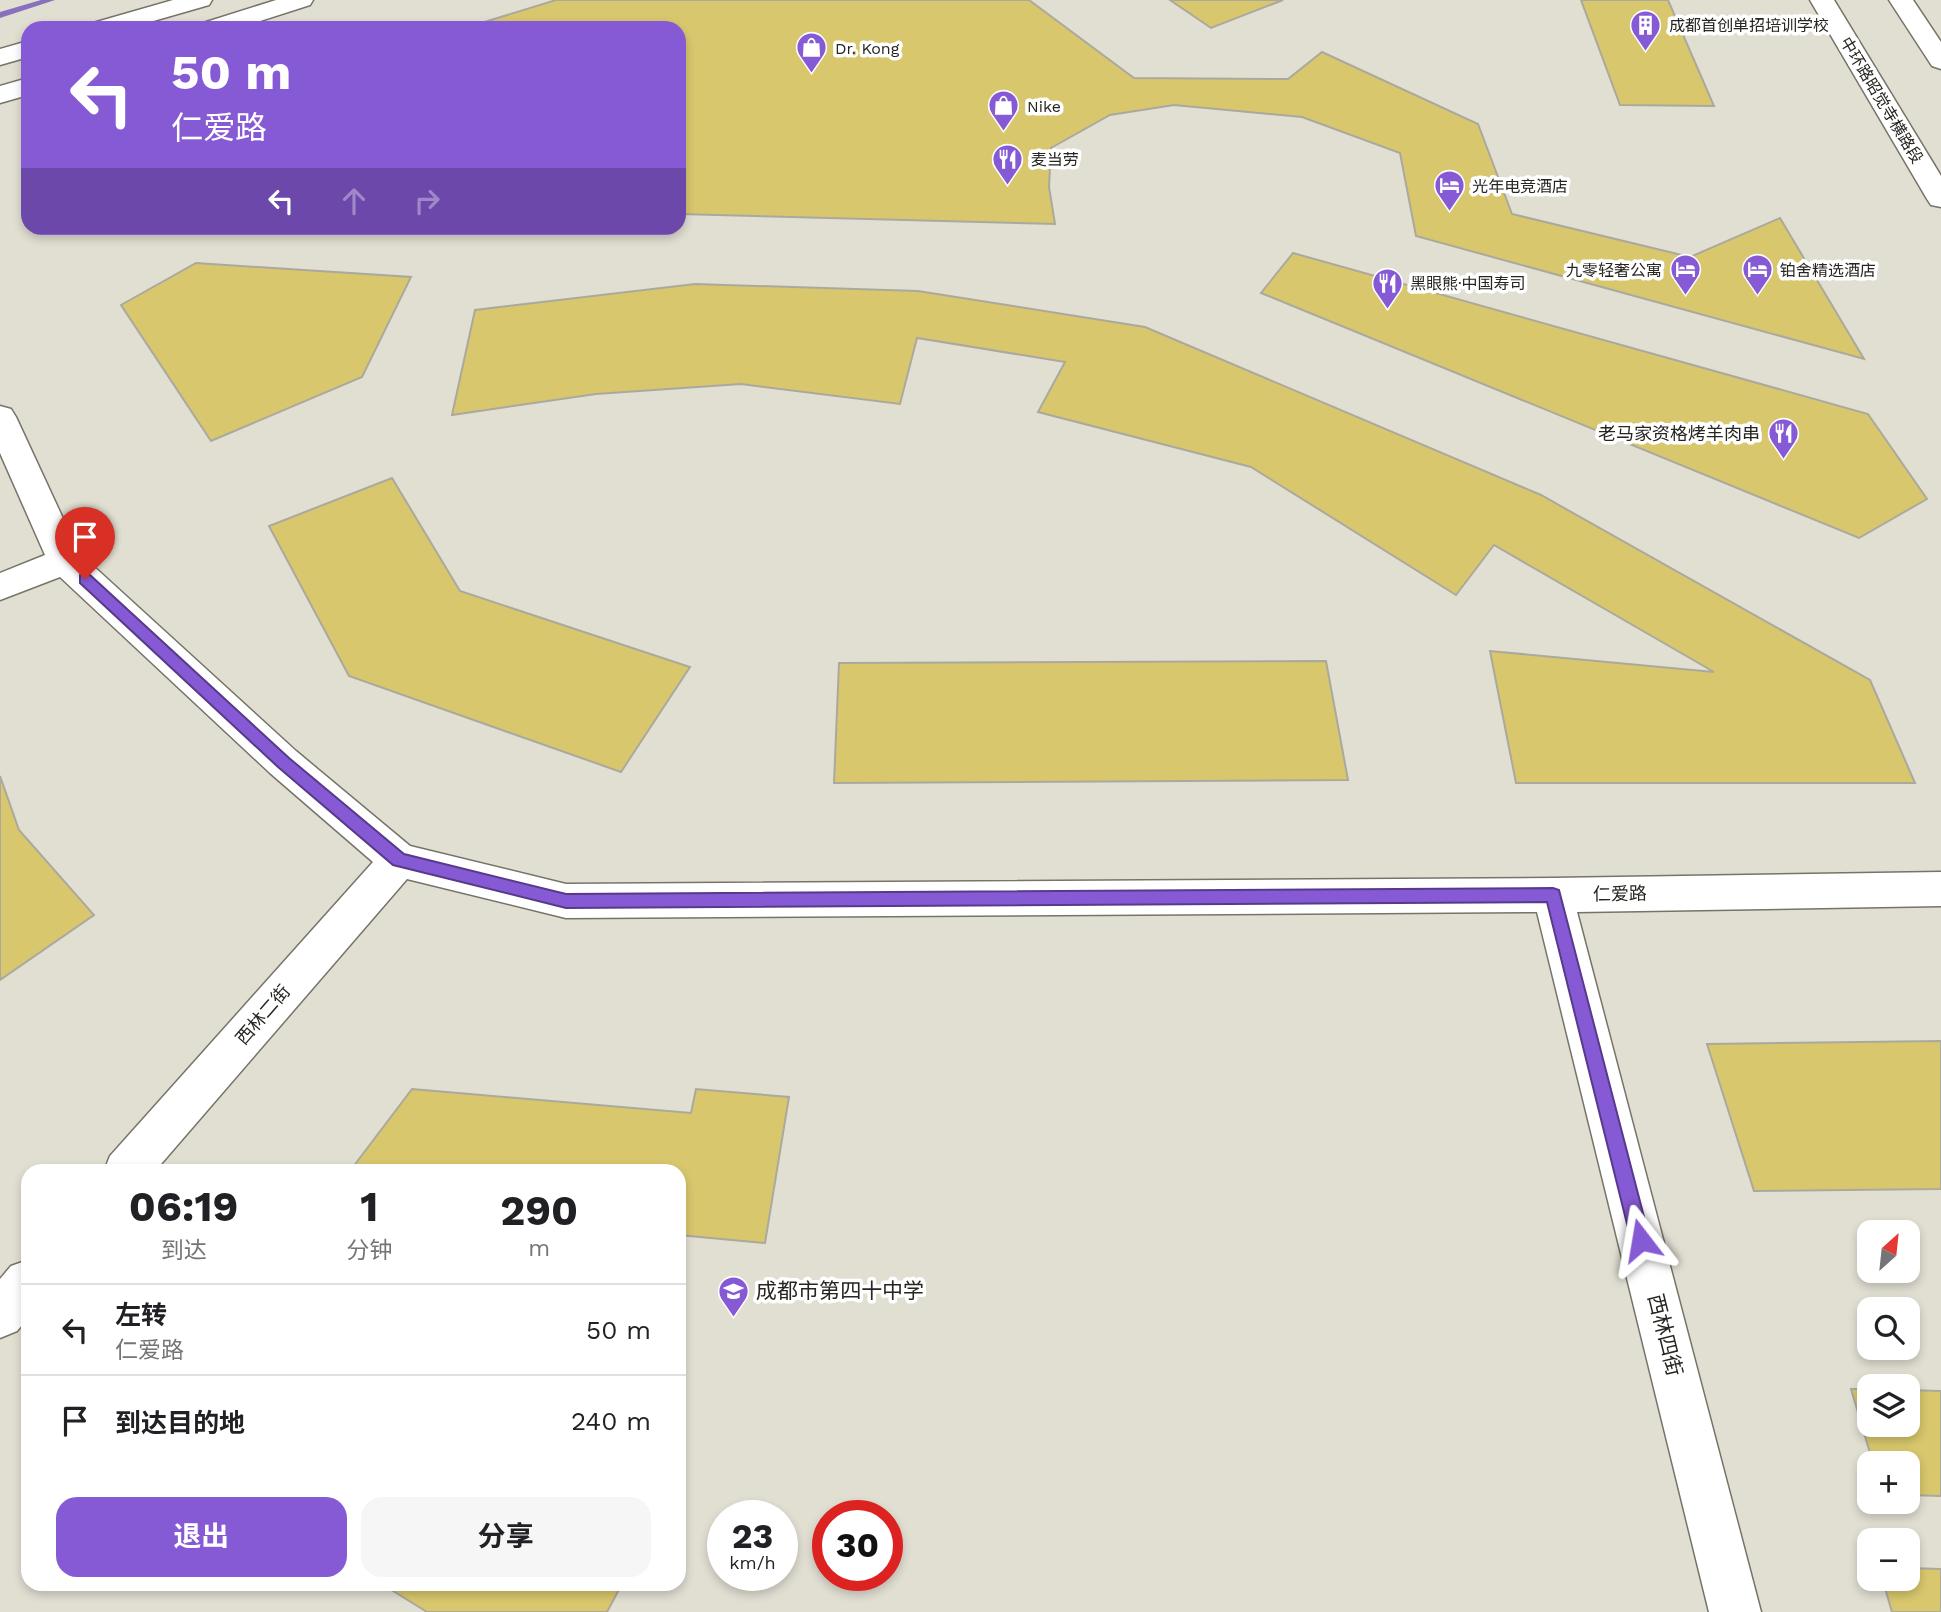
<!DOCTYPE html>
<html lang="zh">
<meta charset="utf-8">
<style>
:root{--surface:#fff;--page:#f6f6f6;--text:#202124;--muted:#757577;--line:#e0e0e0;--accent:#865ad4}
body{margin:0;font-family:"Work Sans","Noto Sans SC",sans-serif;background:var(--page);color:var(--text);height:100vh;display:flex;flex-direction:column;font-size:26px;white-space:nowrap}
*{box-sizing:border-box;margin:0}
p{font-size:23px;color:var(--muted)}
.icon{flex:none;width:38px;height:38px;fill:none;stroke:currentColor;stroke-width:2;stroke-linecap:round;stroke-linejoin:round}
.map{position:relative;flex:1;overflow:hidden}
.panel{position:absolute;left:21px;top:1164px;width:665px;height:427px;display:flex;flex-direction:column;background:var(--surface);border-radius:21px;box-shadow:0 4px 10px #0003}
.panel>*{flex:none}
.banner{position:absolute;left:21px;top:21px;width:665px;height:214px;border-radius:21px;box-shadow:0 4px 10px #0003;background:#865ad4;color:#fff;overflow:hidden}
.needle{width:46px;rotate:27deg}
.buttons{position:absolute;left:1857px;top:1220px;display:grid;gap:14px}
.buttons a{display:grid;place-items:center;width:63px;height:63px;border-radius:14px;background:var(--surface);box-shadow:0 4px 10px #0003;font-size:35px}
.speed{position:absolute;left:707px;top:1500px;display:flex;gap:14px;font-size:35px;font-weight:700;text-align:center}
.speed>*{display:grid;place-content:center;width:91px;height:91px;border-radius:50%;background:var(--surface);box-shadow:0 4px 10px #0003;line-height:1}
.speed small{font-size:18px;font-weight:400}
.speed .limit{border:10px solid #d22;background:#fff;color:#111}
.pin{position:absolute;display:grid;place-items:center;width:60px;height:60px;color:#fff;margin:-72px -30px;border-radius:50% 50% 50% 0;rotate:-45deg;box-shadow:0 0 7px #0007}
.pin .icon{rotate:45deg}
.me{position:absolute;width:77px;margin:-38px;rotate:346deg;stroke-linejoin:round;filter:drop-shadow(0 0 5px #0008)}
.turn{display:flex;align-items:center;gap:24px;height:147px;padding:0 35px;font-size:32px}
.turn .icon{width:91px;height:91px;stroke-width:2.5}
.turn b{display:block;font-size:49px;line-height:60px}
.lanes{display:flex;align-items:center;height:66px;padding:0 35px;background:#0003;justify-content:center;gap:35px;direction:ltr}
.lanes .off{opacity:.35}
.eta{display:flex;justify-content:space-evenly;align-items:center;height:119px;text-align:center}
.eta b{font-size:42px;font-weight:700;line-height:49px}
.cta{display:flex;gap:14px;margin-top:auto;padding:14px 35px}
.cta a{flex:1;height:80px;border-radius:21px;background:var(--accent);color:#fff;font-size:28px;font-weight:700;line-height:80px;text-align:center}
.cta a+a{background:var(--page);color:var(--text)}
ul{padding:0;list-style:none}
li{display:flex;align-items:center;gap:21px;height:91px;padding:0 35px;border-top:2px solid var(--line)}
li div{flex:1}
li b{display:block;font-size:26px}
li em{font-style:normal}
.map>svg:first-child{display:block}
</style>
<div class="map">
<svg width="1941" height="1612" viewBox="0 0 1941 1612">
<rect width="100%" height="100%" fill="#e1dfd2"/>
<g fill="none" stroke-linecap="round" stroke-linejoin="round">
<path fill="#8871bc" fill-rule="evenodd" d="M41,0H55L0,18V12Z"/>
</g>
<path fill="#d8c76d" stroke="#aba99d" stroke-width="2" d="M556,0H1029L1134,78L1288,79L1322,52L1478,124L1512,214L1690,257L1780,218L1864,359L1416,236L1400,153L1302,117L1174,105L1110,115L1051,148L1049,187L1055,224L679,214V28H465Z
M1170,0H1283L1211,28Z
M1581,0H1668L1714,106L1620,105Z
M1293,253L1868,414L1927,499L1859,538L1261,293Z
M196,263L411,277L362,377L211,441L121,305Z
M695,284L918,291L1145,327L1541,495L1870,680L1915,783H1516L1490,651L1714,672L1494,545L1456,595L1251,467L1038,412L1065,362L917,338L900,404L741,384L596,394L452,415L475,310Z
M392,478L460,591L690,667L621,772L349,676L269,526Z
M1326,661L1348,780L834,783L839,663Z
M0,776L19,830L94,915L0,980Z
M1941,1041V1189L1754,1191L1707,1044Z
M412,1089L691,1113L696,1089L789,1097L765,1243L679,1235V1171H350Z
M1851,1389H1869V1424H1908V1390L1941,1391V1496L1908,1495V1463H1873Z
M1908,1568L1941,1569V1612H1892L1882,1578H1908Z
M382,1584H622L607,1612H427Z"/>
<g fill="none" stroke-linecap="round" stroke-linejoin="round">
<defs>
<path id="minor" d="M0,406L11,409L16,417L79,553L296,751L410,846L566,884L1553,878L1941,872V906L1577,912L1761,1612H1709L1537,912L566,918L407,879L155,1171H104L110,1156L373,862L270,773L60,577L0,600V573L45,555L0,453Z
M28,1260V1318L17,1331L0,1338V1279L11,1266Z"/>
<path id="primary" d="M173,0H212L209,5L129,28H89L93,23Z
M276,0H313L310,5L238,28H199L203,23Z
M1810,0H1834L1941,176V207L1931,205L1927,199Z
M1889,0H1913L1941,42V69L1932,66Z
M28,41V57L0,65V49Z
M28,78V95L0,103V86Z"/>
</defs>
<use href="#minor" stroke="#767469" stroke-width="3"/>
<use href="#primary" stroke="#767469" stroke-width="3"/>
<use href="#minor" fill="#fff" fill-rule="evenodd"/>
<use href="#primary" fill="#fff" fill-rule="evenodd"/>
</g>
<path fill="#865ad4" stroke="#573a8a" stroke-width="2" d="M85,574L90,575L289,758L404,854L566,894L1553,888L1559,890L1650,1240L1647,1247L1641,1250L1634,1247L1631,1240L1547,902L566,908L393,865L278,767L80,583V575Z"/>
<defs>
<symbol id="building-pin" viewBox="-11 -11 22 30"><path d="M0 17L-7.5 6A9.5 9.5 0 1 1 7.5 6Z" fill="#865ad4" stroke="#fff"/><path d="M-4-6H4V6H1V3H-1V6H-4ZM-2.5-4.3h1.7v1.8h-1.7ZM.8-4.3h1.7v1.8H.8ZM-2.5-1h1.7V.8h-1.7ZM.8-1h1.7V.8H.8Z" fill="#fff"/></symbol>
<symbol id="shop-pin" viewBox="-11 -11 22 30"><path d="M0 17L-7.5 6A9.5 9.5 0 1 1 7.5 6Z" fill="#865ad4" stroke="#fff"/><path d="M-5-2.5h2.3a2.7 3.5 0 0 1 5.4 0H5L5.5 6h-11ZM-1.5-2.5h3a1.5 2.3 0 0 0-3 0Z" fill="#fff"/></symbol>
<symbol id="restaurant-pin" viewBox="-11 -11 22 30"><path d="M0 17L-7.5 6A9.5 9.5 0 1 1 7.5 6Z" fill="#865ad4" stroke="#fff"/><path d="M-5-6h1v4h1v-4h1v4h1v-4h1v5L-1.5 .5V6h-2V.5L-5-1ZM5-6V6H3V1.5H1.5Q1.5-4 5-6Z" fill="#fff"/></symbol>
<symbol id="hotel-pin" viewBox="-11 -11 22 30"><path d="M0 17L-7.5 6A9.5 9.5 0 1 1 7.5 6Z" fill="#865ad4" stroke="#fff"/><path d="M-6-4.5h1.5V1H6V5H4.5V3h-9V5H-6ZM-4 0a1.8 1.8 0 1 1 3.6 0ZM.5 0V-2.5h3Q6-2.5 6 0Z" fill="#fff"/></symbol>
<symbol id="school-pin" viewBox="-11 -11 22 30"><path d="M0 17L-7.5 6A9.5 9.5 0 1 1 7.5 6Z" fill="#865ad4" stroke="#fff"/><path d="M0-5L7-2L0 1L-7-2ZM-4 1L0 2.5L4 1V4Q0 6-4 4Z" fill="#fff"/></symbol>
</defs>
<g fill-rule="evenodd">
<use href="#building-pin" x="1628" y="8" width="35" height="47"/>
<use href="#shop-pin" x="794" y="30" width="35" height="47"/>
<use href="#shop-pin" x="986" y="88" width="35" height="47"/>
<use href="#restaurant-pin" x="990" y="142" width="35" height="47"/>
<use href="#hotel-pin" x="1432" y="168" width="35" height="47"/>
<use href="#hotel-pin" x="1668" y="252" width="35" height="47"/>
<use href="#hotel-pin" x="1740" y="252" width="35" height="47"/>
<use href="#restaurant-pin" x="1370" y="266" width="35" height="47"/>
<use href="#restaurant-pin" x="1766" y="416" width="35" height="47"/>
<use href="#school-pin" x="716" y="1274" width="35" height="47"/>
</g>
<g text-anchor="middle" stroke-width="7" stroke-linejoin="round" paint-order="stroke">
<g font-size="16" fill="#262520" stroke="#fff" text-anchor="start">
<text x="1669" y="31">成都首创单招培训学校</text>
<text x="835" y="54">Dr. Kong</text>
<text x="1027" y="112">Nike</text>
<text x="1031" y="165">麦当劳</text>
<text x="1472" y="192">光年电竞酒店</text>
<text x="1662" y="276" text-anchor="end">九零轻奢公寓</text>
<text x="1780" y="276">铂舍精选酒店</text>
<text x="1410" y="289">黑眼熊·中国寿司</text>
</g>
<g font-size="16" fill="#262520" stroke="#fff">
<text transform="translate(1882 100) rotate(59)" y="6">中环路昭觉寺横路段</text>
</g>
<g font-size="18" fill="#262520" stroke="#fff" text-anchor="end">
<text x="1760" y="440">老马家资格烤羊肉串</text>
</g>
<g font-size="18" fill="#262520" stroke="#fff">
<text transform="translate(1620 894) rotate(-1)" y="6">仁爱路</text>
<text transform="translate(263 1015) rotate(-49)" y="6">西林二街</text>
</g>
<g font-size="21" fill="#262520" stroke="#fff" text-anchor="start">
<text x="756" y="1298">成都市第四十中学</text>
</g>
<g font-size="21" fill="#262520" stroke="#fff">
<text transform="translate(1665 1335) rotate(76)" y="7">西林四街</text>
</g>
</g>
</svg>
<div class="buttons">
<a><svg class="needle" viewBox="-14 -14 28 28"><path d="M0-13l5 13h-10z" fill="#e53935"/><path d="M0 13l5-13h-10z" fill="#757577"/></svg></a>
<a><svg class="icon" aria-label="search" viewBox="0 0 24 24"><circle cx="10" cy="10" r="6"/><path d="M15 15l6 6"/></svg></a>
<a><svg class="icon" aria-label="layers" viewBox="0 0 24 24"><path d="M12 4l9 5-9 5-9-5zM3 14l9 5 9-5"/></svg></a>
<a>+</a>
<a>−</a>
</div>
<div class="speed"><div>23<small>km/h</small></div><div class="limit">30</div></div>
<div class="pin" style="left:85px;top:579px;background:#d93025"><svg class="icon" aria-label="arrive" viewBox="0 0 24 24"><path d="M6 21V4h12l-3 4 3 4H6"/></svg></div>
<svg class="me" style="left:1641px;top:1240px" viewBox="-20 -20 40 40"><path d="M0-17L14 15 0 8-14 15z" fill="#865ad4" stroke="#fff" stroke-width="4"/></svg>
<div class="banner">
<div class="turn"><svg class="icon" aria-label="left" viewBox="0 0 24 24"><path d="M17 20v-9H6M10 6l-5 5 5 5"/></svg><div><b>50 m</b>仁爱路</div></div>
<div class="lanes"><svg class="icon" aria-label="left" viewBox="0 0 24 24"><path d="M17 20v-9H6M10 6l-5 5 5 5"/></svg><svg class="icon off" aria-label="ahead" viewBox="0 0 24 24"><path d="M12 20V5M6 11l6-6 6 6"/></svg><svg class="icon off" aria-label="right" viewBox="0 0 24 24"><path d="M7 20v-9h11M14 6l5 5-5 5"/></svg></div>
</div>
<section class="panel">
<div class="eta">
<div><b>06:19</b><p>到达</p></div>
<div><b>1</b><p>分钟</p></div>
<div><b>290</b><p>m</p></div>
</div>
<ul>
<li><svg class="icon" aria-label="left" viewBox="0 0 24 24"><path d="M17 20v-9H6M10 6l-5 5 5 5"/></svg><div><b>左转</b><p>仁爱路</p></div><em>50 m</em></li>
<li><svg class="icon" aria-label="arrive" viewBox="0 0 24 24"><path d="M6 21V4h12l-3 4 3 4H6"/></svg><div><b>到达目的地</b></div><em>240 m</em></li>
</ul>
<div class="cta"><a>退出</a><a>分享</a></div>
</section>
</div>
